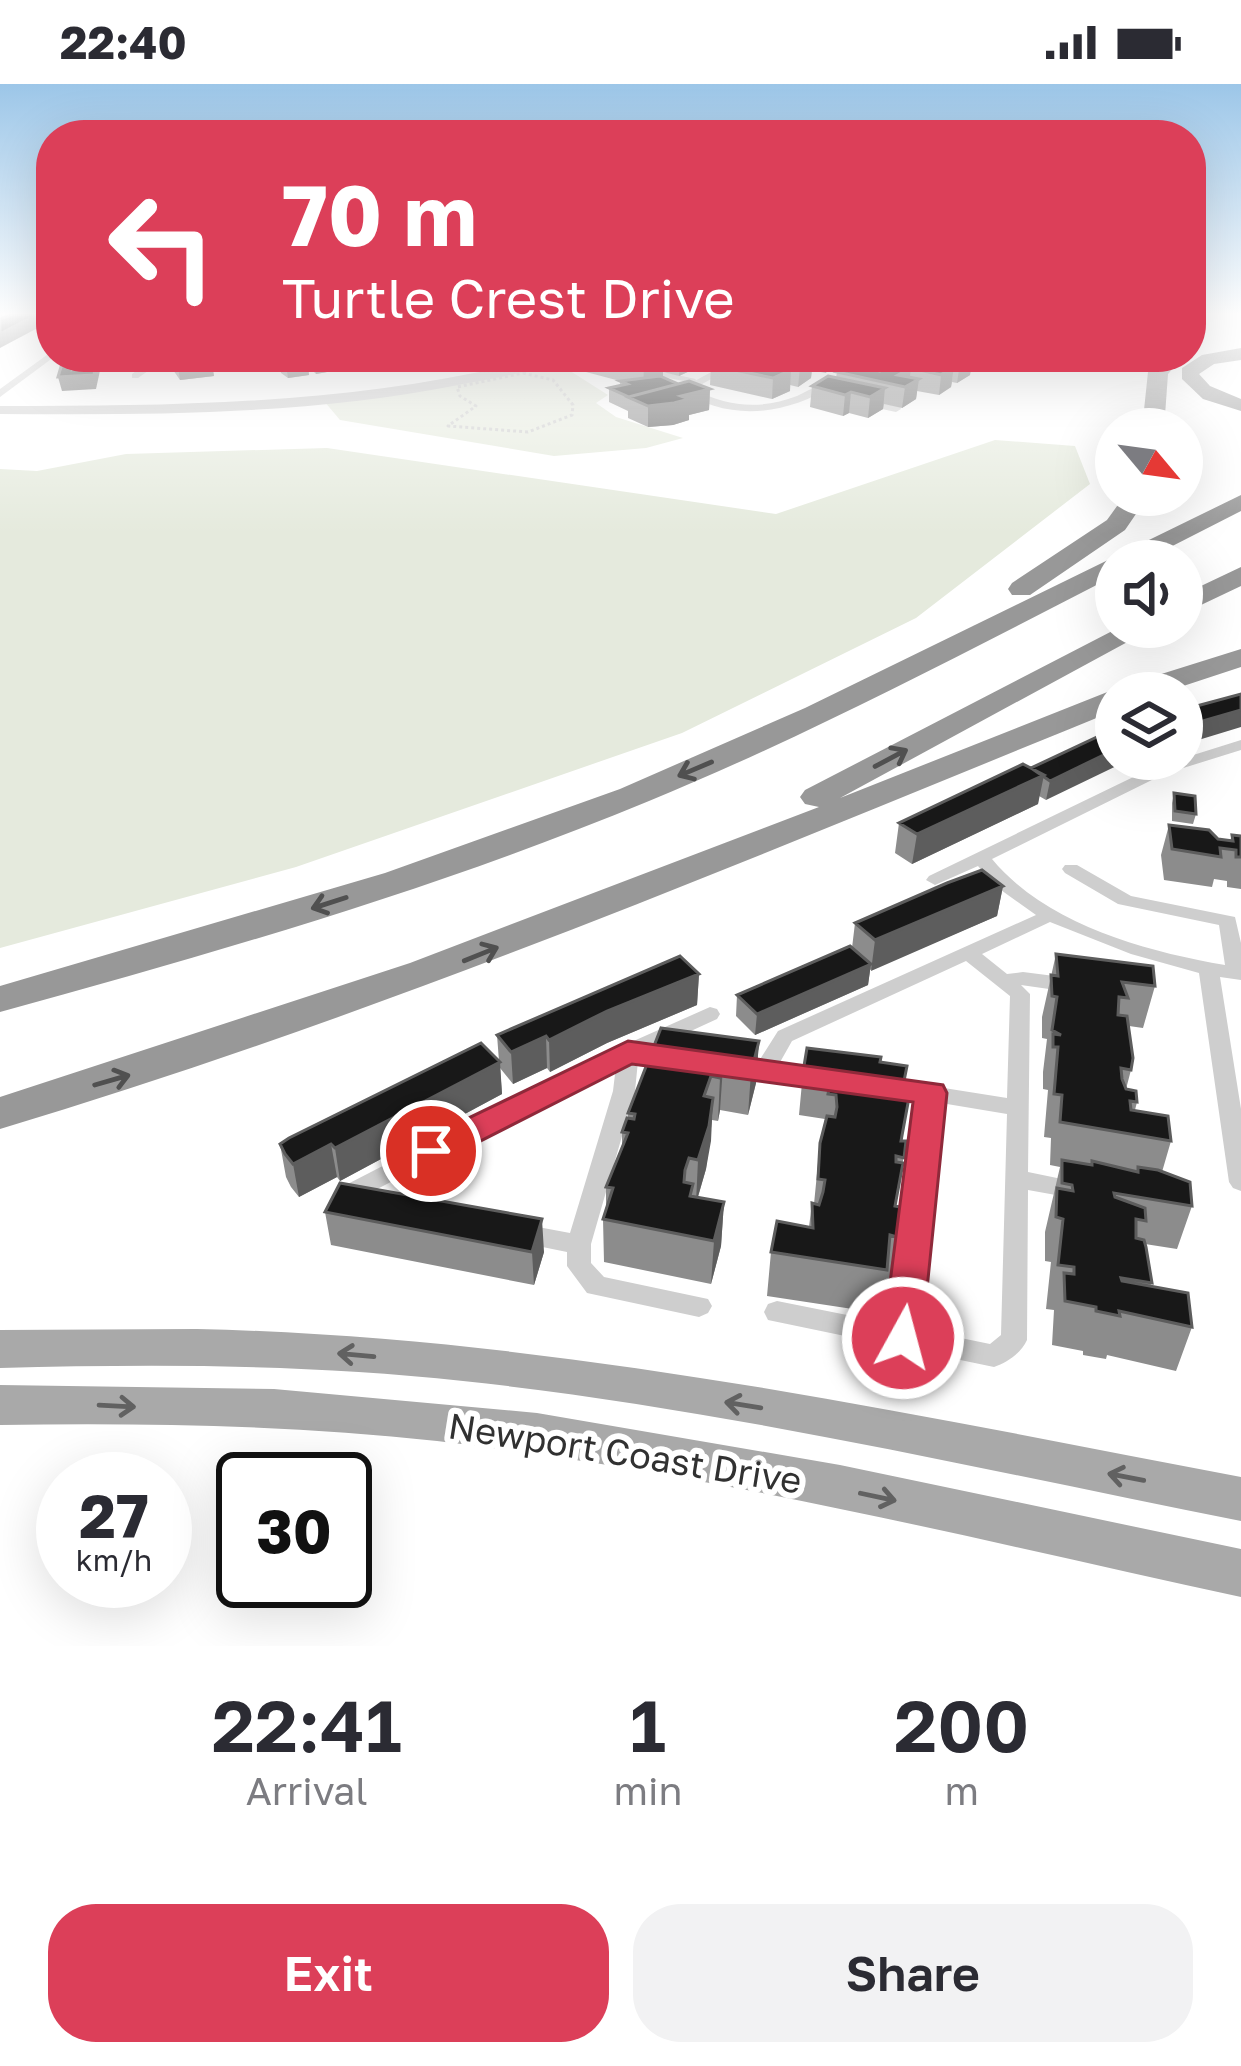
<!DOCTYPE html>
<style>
:root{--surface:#fff;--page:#f2f2f3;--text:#2b2b33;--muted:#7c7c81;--accent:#dc3f59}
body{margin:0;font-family:"Golos Text",sans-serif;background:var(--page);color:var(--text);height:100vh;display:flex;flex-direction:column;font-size:45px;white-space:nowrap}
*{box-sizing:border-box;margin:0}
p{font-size:39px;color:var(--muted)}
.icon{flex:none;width:66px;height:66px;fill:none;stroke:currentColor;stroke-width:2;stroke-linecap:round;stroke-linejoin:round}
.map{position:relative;height:1562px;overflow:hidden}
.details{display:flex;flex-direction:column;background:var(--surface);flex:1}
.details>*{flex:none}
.banner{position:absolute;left:36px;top:36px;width:1170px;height:252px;border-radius:48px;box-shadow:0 12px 48px #0002;background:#dc3f59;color:#fff;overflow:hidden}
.needle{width:78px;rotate:119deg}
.tools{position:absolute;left:1095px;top:324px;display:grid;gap:24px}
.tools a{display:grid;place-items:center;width:108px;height:108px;border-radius:50%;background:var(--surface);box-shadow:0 12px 48px #0002;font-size:60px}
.speed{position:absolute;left:36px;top:1368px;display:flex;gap:24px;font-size:60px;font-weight:700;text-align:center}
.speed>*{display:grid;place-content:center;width:156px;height:156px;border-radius:50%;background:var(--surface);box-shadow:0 12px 48px #0002;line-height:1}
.speed small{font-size:30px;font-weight:400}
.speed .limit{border:6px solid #111;border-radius:18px;background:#fff;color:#111}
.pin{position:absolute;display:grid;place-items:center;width:102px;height:102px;color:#fff;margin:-51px;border:6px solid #fff;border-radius:50%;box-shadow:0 3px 12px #0007}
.me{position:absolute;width:132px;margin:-66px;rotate:7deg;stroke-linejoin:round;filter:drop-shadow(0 0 9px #0008)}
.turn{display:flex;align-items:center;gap:42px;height:252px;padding:0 48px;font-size:54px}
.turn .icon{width:156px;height:156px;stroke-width:2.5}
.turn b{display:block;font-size:84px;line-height:102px}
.eta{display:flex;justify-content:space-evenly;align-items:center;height:204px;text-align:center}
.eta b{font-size:72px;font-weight:600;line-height:84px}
.action{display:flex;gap:24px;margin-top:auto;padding:24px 48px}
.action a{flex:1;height:138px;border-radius:48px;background:var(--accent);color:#fff;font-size:48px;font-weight:600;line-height:138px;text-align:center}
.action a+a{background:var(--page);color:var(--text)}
.status{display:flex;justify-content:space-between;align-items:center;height:84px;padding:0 60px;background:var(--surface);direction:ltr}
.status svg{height:33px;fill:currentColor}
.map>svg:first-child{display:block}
</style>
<div class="status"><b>22:40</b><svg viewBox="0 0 49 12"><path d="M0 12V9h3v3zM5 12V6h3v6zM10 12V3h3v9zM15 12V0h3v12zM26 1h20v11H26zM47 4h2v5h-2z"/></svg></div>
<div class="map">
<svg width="1241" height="1562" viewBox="0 0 1241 1562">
<rect width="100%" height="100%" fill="#fff"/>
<path fill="#e5eadd" d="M556,278L608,311L596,319L616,333L683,354L646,364L554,372L340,336L324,317L446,301Z
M995,356L1075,362L1090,400L916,534L682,649L296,783L0,864V385L37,387L126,370L327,364L776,430Z"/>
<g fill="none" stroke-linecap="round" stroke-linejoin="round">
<path stroke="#cbcbcb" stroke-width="3" stroke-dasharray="3 3" stroke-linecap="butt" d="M523,289L553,296L573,321L572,331L528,348L448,342L476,322L460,312L457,303Z"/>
<path stroke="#cecece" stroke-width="4.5" d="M652,288L694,297"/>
<path fill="#cecece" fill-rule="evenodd" d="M0,231H12L0,237Z
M51,268V273H54L0,313V305Z
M140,273H150L152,284L138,294H132V290L142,283Z
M340,273H350L353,277L345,279Z
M739,273H751L693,305C727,323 761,326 797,312C810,306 821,298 833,301C787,332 726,338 680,305Z
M806,273H825L846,279L841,282Z
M862,315L900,323L901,325L896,328L858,320V316Z
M1241,656V666L1164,690L992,775C1046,840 1144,867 1225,881L1219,841L1118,820L1065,789L1062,785L1065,781H1077L1131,812L1235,833L1241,859V896L1220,893L1241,1025V1107L1233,1104L1229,1098L1199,889L1131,870L1050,838L982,870L1007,890L1023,888L1070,894L1077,896L1080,901L1077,906L1070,908L1021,901L1030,910L1028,1088L1086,1100L1090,1106L1086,1112L1078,1115L1028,1106L1027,1256C1021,1269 1007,1279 994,1283L768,1236L764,1228L768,1220L777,1217L892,1240L919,1016L873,1007L870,1002L873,997L881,994L1007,1014L1010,912L966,877L792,957L779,980L832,988L835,993L832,998L824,1001L733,988L725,986L722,981L725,976L733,974L759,977L778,947L1036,831L994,801L978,782L935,801L926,796L929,792L1152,684ZM941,1019L1007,1030L1001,1251L990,1260L917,1245Z
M710,923L717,925L720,930L717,935L654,964L683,969L686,974L683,979L675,981L638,977L635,1007L591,1160V1179L604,1193L708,1215L712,1222L708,1229L699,1233L587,1209L567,1182V1168L513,1157L510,1150L513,1143L522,1140L570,1149L613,1007L616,982L352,1118L344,1121L336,1118L332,1112L336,1106L573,984Z"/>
<path fill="#cecece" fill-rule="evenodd" d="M543,273H564C535,289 492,294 458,301C307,331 153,331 0,330V322C183,322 365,320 543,273Z"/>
<path fill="#a9a9a9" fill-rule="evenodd" d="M197,1245C552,1253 894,1327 1241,1393V1437C983,1386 725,1325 463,1297C309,1280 154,1280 0,1284V1246Z
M0,1301L274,1305L537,1329L840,1381L1241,1465V1513C974,1455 708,1388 437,1357C292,1341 146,1339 0,1341Z"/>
<path fill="#989898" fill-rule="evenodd" d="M1241,264V276L1214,280L1199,290L1210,302L1241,315V327L1203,315L1182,295V284L1202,271Z
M1163,273H1183L1168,290L1164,345H1142L1148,288Z
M1125,411H1149L1125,446L1030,511H1012L1008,505L1012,499L1107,436Z
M1241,411V427L1143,477H1116V491C962,570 809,651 649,717C439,804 219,868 0,928V902L385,789L620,705L805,624Z
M1241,483V502L1182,530V511Z
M1120,543H1155L840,714L1120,603L1241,565V583L1162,609H1116V626C748,776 381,931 0,1045V1013L410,879L819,723L805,720L800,713L805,706Z"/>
</g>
<path fill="#8c8c8c" d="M169,273H213L214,280L212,281L214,292L180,296L171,283Z
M278,273H324L327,288L316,290L308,282L309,291L288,294L281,289L279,275L283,274Z
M586,273H721L708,279L696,276V284L679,292L663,288V293L678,300L710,305L709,326L689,331V336L673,341L648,343L628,334V327L609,318V304L620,302V297L586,288Z
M736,273H855L846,278L840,276L839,281L825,289L812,286L811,294L798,303L790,301V307L772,315L710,301L711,281L736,275Z
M866,273H983V276L971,283L970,291L957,299L952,298L951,303L939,311L917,307L916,315L902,324L884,320L883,325L868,334L849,329L843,332L810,323L812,302L836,294L837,288L862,283V275Z
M1072,664L1046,716L1039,712L1038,720L912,780L895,769L899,739L1031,684Z
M1174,709L1196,730L1193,740L1172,737V719Z
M1169,741L1218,755L1230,757L1232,751L1241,752V805L1227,803V797L1214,795L1212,803L1164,796L1161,771Z
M1003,802L997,832L870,886L868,901L755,951L736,932L737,911L852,864L855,839Z
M1056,870L1155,902L1143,944L1129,942L1131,986L1126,1005L1137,1018L1135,1026L1171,1057L1162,1088L1192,1122L1177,1165L1145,1160L1151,1202L1192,1243L1176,1287L1107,1271L1106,1275L1083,1271V1267L1052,1261L1054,1226L1046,1225L1051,1178L1045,1177V1148L1060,1083L1050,1081L1051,1054L1044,1053L1048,1006L1043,1005V988L1047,955L1042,954V933Z
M699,890L697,921L607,959L550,988L547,984L513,1000L500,984L502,1010L340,1097L337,1093L299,1113L291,1103L286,1093L280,1060L499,977L497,951Z
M759,957L756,999L748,1031L720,1026L718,1037L712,1036L706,1085L698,1113L724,1118L721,1162L711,1200L604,1178L603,1135L606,1125V1103L622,1063V1048L628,1034V1029Z
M880,978L907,982L903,1007L902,1057H906L896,1122L897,1153L890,1196H885L879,1229L767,1212L771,1168L809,1143L812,1119L814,1120L820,1059L825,1035L799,1031L803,988Z
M325,1128L544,1168L534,1201L331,1161Z"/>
<path fill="#5d5d5d" d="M36,231H45L47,239L0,264V250Z
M97,273H120L119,284L107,285L105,276L101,282L96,305L62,307L58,293L73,284L75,275L78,288Z
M208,273H213L214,280L212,281L214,292L180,296L178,283Z
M680,273H696V284L679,292Z
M826,273H840L839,281L825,289Z
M970,273H983V276L971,283L970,291L957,299L960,279Z
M325,274L327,288L316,290L314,276Z
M663,274V294L643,303L644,283Z
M813,274L811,294L798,303L800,283Z
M307,277L309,291L288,294L286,281Z
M954,282L951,303L939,311L941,291Z
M911,284L909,301L919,295L916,315L902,324L905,303L898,291Z
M791,286L790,307L772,315L773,294Z
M885,304L883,325L868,334L870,313Z
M710,305L709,326L689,331V336L673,341L648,343V322Z
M851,308L849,329L843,332L845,311Z
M1241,626V643L1182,661V643Z
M1116,665V675H1131L1046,716L1050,697Z
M1044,691L1038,720L912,780L917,750Z
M1003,802L997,832L871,887L875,856Z
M871,880L868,901L755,951L757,930Z
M699,890L697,921L607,959L550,988L549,956L607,927Z
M546,952L547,984L513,1000L511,968Z
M759,957L756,999L748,1031L751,988Z
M500,978L502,1010L340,1097L335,1064Z
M723,983L720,1026L718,1037L720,994Z
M713,1014L711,1057L706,1085L696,1119L698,1076Z
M331,1060L337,1093L299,1113L293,1080Z
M724,1118L721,1162L711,1200L714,1157Z
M542,1135L544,1168L534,1201L532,1168Z"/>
<path fill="#181818" stroke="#5d5d5d" stroke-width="3" d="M10,231H36L0,250V235Z
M81,273H97L94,291L58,293L63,276L75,275L73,284L84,275Z
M171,273H209L211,279L178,283Z
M285,273H303L307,277L286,281L279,275Z
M605,273H659L663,274L644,283Z
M728,273L791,286L773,294L711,281Z
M754,273H805L813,274L800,283Z
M866,273H907L954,282L941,291L911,284L898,291L919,295L905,303L837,288L852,281L880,287L893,281L862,275Z
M932,273H970L960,279Z
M660,292L678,300L629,313L609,304L627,300L620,297Z
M828,292L885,304L870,313L851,308L845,311L812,302Z
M689,297L710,305L681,312L689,315L674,319L648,322L628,313Z
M1241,610V626L1182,643V626Z
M1116,644V665L1050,697L1031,684Z
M1023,680L1044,691L917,750L899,739Z
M1174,709L1195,712L1196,730L1175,727Z
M1169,741L1209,746L1218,755L1233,757L1232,751L1241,752V773H1236V766L1220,764L1221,773L1172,765Z
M982,786L1003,802L875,856L855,839L947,799Z
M850,862L871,880L757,930L737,911Z
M1056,870L1153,882L1155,902L1122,898L1128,914L1119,913L1118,931L1127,932L1133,974L1131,986L1121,984L1122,995L1126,1005L1136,1007L1137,1018L1130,1017L1131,1026L1168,1032L1171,1057L1060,1038L1062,1011L1054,1010L1058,963H1053V950L1061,951L1052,946L1057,913L1052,912L1051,891L1058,892Z
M680,872L699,890L607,927L549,956L546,952L511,968L497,951Z
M661,944L759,957L751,988L723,983L720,994L711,992L704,1012L713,1014L709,1042L698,1076L689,1074L685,1086L684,1098L693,1100L690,1112L724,1118L714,1157L603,1135L613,1104L606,1103L628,1049L622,1048L627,1034L634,1035L635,1030L628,1029Z
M481,959L500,978L335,1064L331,1060L293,1080L285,1070L280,1060L289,1054Z
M807,964L881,973L880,978L907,982L902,1007L910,1008L901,1057H906L904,1074L896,1072V1078L903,1079L895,1122L900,1123L897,1153L890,1151L887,1186L771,1168L777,1137L813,1144L812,1119L819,1121L823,1108L825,1096L818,1095L820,1059L827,1032L835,1033L837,1023L836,1011L828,1010L830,1000L839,1001L840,994L803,988Z
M1062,1076L1092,1081V1077L1138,1088V1083L1158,1086L1190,1098L1192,1122L1114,1109L1115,1113L1145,1124L1146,1137L1136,1135V1154L1144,1156L1146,1163L1152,1199L1121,1194L1122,1197L1188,1209L1192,1243L1119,1227L1120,1232L1096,1227V1223L1065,1217L1064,1189L1074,1190V1183L1058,1181L1063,1135L1056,1133L1057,1104L1073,1107L1072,1101L1062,1099Z
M340,1099L542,1135L532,1168L325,1128Z"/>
<defs><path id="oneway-shaft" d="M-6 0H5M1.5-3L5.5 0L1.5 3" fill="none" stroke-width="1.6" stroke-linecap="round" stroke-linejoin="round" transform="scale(3)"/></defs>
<g stroke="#505050">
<use href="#oneway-shaft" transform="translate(891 674) rotate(-28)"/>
<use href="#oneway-shaft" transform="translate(695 685) rotate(157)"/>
<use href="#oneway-shaft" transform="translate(329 819) rotate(162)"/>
<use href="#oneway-shaft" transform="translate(481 870) rotate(-22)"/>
<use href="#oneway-shaft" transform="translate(112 996) rotate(-16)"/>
</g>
<g stroke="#616161">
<use href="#oneway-shaft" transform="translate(356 1271) rotate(-175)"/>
<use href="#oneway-shaft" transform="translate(743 1321) rotate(-171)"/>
<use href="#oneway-shaft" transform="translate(117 1322) rotate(3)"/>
<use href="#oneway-shaft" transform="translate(1126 1393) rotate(-169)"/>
<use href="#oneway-shaft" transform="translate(878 1413) rotate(12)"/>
</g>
<linearGradient id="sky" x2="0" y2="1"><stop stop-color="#9cc6e8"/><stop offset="0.51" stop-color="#fff"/><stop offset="1" stop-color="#fff" stop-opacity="0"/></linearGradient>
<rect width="1241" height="450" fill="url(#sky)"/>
<path fill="#dc3f59" stroke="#8f293a" stroke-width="3" d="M628,957L943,1001L947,1009L922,1254L917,1265L903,1270L889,1265L883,1254L913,1018L632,980L443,1076L431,1080L419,1076L414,1067L419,1058Z"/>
<g text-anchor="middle" stroke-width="12" stroke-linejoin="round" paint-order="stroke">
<g font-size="36" fill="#313131" stroke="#fff">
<text transform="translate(625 1369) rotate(9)" y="13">Newport Coast Drive</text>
</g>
</g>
</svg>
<div class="tools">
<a><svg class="needle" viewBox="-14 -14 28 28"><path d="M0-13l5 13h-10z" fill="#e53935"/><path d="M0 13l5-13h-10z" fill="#7c7c81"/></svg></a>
<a><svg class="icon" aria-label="sound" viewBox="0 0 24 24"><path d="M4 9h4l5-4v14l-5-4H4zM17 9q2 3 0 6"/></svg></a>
<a><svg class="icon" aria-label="layers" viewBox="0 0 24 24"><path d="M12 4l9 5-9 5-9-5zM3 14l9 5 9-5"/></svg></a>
</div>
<div class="speed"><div>27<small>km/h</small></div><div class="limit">30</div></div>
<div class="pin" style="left:431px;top:1067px;background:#d93025"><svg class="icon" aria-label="arrive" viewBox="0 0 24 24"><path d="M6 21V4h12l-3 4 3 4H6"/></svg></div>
<svg class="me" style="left:903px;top:1254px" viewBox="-20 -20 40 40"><circle r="17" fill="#dc3f59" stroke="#fff" stroke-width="3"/><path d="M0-11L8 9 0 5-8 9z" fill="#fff"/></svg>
<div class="banner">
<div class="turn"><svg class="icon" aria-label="left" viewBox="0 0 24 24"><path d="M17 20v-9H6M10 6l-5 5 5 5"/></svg><div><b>70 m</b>Turtle Crest Drive</div></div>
</div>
</div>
<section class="details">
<div class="eta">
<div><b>22:41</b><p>Arrival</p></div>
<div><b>1</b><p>min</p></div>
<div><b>200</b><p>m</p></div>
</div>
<div class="action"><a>Exit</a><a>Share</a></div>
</section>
